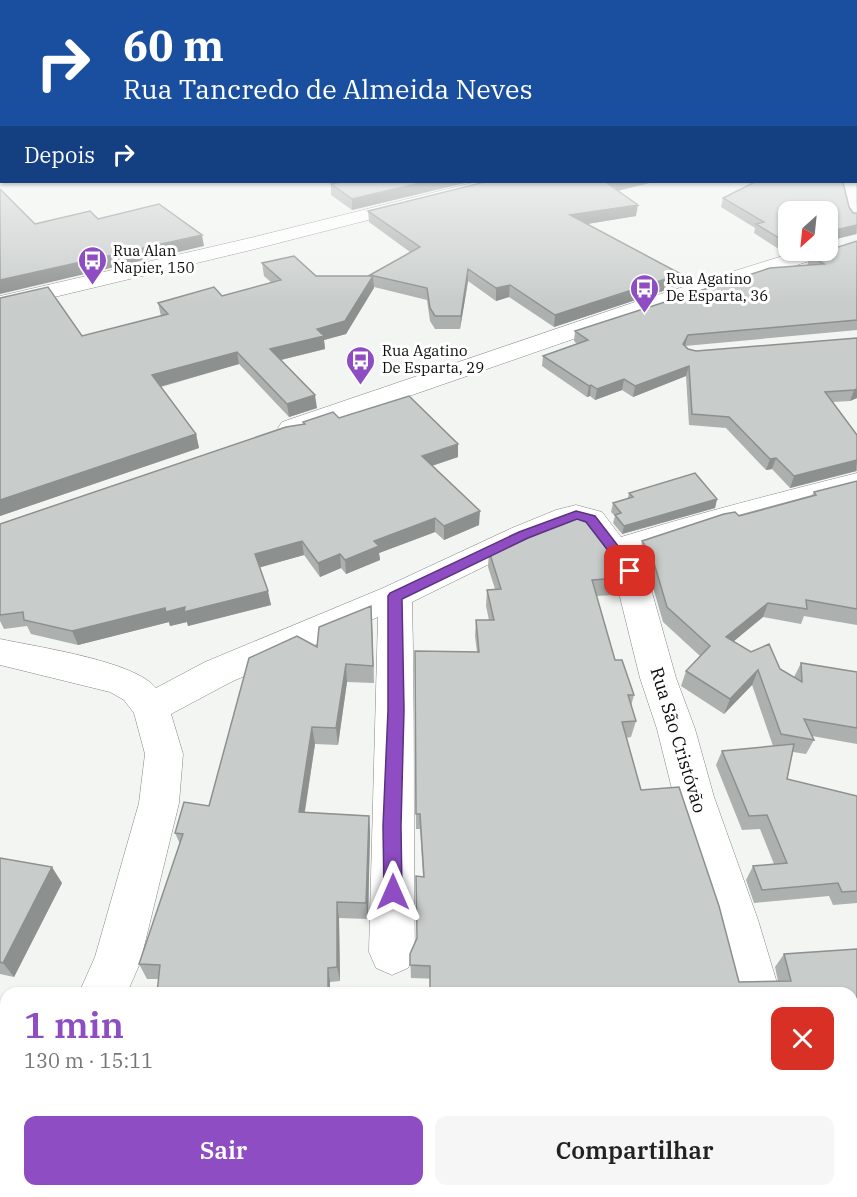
<!DOCTYPE html>
<html lang="pt">
<meta charset="utf-8">
<style>
:root{--surface:#fff;--page:#f6f6f6;--text:#222;--muted:#767676;--accent:#8e4dc2}
body{margin:0;font-family:"IBM Plex Serif",serif;background:var(--page);color:var(--text);height:100vh;display:flex;flex-direction:column;font-size:22px;white-space:nowrap}
*{box-sizing:border-box;margin:0}
p{font-size:20px;color:var(--muted)}
.icon{flex:none;width:33px;height:33px;fill:none;stroke:currentColor;stroke-width:2;stroke-linecap:round;stroke-linejoin:round}
.map{position:relative;flex:1;overflow:hidden}
.sheet{position:absolute;left:0px;top:987px;width:858px;height:210px;display:flex;flex-direction:column;background:var(--surface);border-radius:18px 18px 0 0;box-shadow:0 2px 4px #0004}
.sheet>*{flex:none}
.banner{position:absolute;left:0px;top:0px;width:858px;height:183px;box-shadow:0 2px 4px #0004;background:#1a4fa0;color:#fff;overflow:hidden}
.needle{width:39px;rotate:207deg}
.tools{position:absolute;left:778px;top:201px;display:grid;gap:12px}
.tools a{display:grid;place-items:center;width:60px;height:60px;border-radius:12px;background:var(--surface);box-shadow:0 2px 4px #0004;font-size:30px}
.pin{position:absolute;display:grid;place-items:center;width:51px;height:51px;color:#fff;margin:-26px;border-radius:12px;box-shadow:0 3px 9px #0006}
.me{position:absolute;width:66px;margin:-33px;rotate:0deg;stroke-linejoin:round;filter:drop-shadow(0 0 4px #0008)}
.turn{display:flex;align-items:center;gap:21px;height:126px;padding:0 24px;font-size:27px}
.turn .icon{width:78px;height:78px;stroke-width:2.5}
.turn b{display:block;font-size:42px;line-height:51px}
.then{display:flex;align-items:center;height:57px;padding:0 24px;background:#0003;gap:12px;font-size:22px}
.round{display:grid;place-items:center;flex:none;width:63px;height:63px;border-radius:12px;background:var(--page)}
.summary{display:flex;align-items:center;justify-content:space-between;height:102px;padding:0 24px}
h1{font-size:36px;font-weight:600;line-height:45px;color:var(--accent)}
.primary-button{display:flex;gap:12px;margin-top:auto;padding:12px 24px}
.primary-button a{flex:1;height:69px;border-radius:12px;background:var(--accent);color:#fff;font-size:24px;font-weight:600;line-height:69px;text-align:center}
.primary-button a+a{background:var(--page);color:var(--text)}
.map>svg:first-child{display:block}
</style>
<div class="map">
<svg width="857" height="1197" viewBox="0 0 857 1197">
<rect width="100%" height="100%" fill="#f2f5f2"/>
<g fill="none" stroke-linecap="round" stroke-linejoin="round">
<defs>
<path id="minor" d="M476,182H504L501,186L251,250L0,310V296L250,238Z
M839,182H856L857,222L850,220L848,216Z
M828,245L834,250L831,254L651,312L300,434L291,436L282,434L278,428L282,422L635,302L802,250H828Z
M857,473V492L719,527L635,555L646,571L676,678L695,729L714,797L758,920L780,993H732L714,920L674,797L657,729L640,678L614,573L580,526L576,525L534,542L412,602C415,719 413,835 415,952L408,968L392,975L376,968L369,952L378,617L231,682L171,714L183,754L179,803L140,963L127,993H79L95,957L139,803L145,754L134,713L124,700L110,692L0,665V639C37,647 135,661 156,688L205,662L383,588L512,528L556,510L576,505L602,512L621,537C699,513 778,493 857,473Z
M6,1153V1191H29L26,1197H0V1155Z
M857,1167V1197H791L789,1191H852V1168Z
M438,1191H551L554,1197H441Z"/>
</defs>
<use href="#minor" stroke="#848784" stroke-width="1"/>
<use href="#minor" fill="#fff" fill-rule="evenodd"/>
</g>
<path fill="#acb0af" d="M334,182H469L352,210L331,195V184L336,183Z
M618,191L636,216L587,224L678,286L554,327L509,297L496,301L468,281L460,329H435L430,321L427,300L374,287L346,334L324,340L325,349L281,360L317,408L289,417L239,364L161,387L196,434L199,448L0,516V298L82,336L161,316L158,303L222,296L272,283L264,276L262,263L316,276H370V275L410,252L369,222L368,211Z
M723,198L849,207L853,213H857V234L828,241V212L789,250H793L785,253L754,233L755,228L721,207Z
M857,241V330L685,346L688,349L696,351L857,338V398L850,401L833,402L857,435V471L790,488L772,469L766,470L726,428L689,425L686,376L633,397L622,390L595,400L590,396L587,397L542,366L543,356L577,344L574,341L575,331L807,266L810,256Z
M339,418L458,457L432,466L479,525L444,540L435,532L379,553L380,560L346,574L341,568L320,577L304,555L260,567L271,605L188,626L187,622L170,626L169,622L78,645L31,634L27,626L4,629L0,621V524L304,424L303,422Z
M857,481V625L804,616L801,624L763,617L733,641L794,677L801,663L857,672V744L812,736L814,740L806,754L793,752L787,779L857,796V903L833,905L829,896L754,903L746,880L753,866L774,864L760,829L742,830L716,765L722,751L773,746L752,685L724,714L681,686L686,671L700,656L663,622L648,570L639,556L642,541L812,495L814,492Z
M629,493L717,499L715,508L622,534L613,523L615,516L611,512L613,503L628,498Z
M550,522L620,578L617,595L596,596L615,660L634,695L631,706L636,721L631,737L626,738L641,790L739,982L778,981L775,967L784,954L857,949V1105L852,1106V993L411,978L410,954L417,938L423,876L420,829H416L415,651L477,652L475,636L476,620H489L486,606L487,590L495,589L488,567L489,551L550,526Z
M371,606L374,683L347,682L338,745L315,744L305,812L369,816L370,832L368,919L339,918L340,981L330,982V993H157L159,979H147L139,964L180,844L175,833L209,806L317,647Z
M0,858L62,883L14,977L0,974Z"/>
<path fill="#8c908f" d="M0,164H2V175H0Z
M424,182H469L352,210V199Z
M613,182H654L605,194L607,183Z
M638,205L636,216L569,227L570,215Z
M857,225L856,234L828,241L831,231Z
M202,235L204,246L0,294V280Z
M787,243H789V250H793L785,253Z
M468,269V281L460,329L461,316Z
M681,274L678,286L554,327L555,315Z
M373,276L374,288L346,334L324,340L325,349L272,362L270,349L317,329Z
M510,285L509,297L496,301V288Z
M688,335L685,346L680,354L683,344Z
M237,352L239,364L155,388L152,375Z
M689,366L686,376L633,397L635,386Z
M624,379L622,390L595,400L597,389Z
M591,385L590,396L587,397L589,386Z
M857,389V398L850,401L854,390Z
M315,395L317,408L289,417L287,404Z
M196,434L199,448L0,516V500Z
M458,444V457L422,469V456Z
M776,458L772,469L766,470L770,459Z
M857,460L856,471L790,488L794,476Z
M717,499L715,508L622,534L624,526Z
M480,511L479,525L444,540V526Z
M435,518V532L379,553L380,560L346,574L345,560L374,541Z
M302,541L304,555L258,568L255,554Z
M340,554L341,568L320,577L318,563Z
M268,591L271,605L188,626L187,622L170,626L169,622L78,645L72,631L165,608Z
M768,603L763,617L721,652L726,637Z
M371,606L372,624L374,683L373,666Z
M346,664L347,682L338,745L336,728Z
M758,670L752,685L724,714L730,699Z
M312,727L315,744L302,828L299,812Z
M369,816L370,832L368,919L366,903Z
M52,867L62,883L14,977L3,963Z
M337,902L339,918L340,981L337,967Z
M328,968L330,982V993H328Z"/>
<path fill="#c8cdcc" stroke="#8c908f" stroke-width="1.5" d="M0,135H2V164H0Z
M856,135H857V171H856Z
M341,182H424L352,199L331,184Z
M485,182H613L607,183L638,205L570,215L681,274L555,315L510,285L496,288L468,269L461,316H435L430,308L427,288L370,275L420,247L368,211Z
M755,182H843L849,207L853,213H857V225L831,231L829,238H828V212H789V243H787L756,224L764,222L723,198Z
M0,189L35,224L90,211L98,219L159,204L202,235L0,280Z
M857,241V320L688,335L683,344L688,349L696,351L857,338V389L854,390L825,392L857,435V460L794,476L776,458L770,459L729,417L692,414L689,366L635,386L624,379L597,389L591,385L589,386L543,356L588,340L575,331L770,268L824,264L810,256Z
M294,256L316,276H373L345,321L317,329L324,336L270,349L315,395L287,404L237,352L152,375L196,434L0,500V298L48,287L82,336L168,314L158,303L214,287L222,296L281,280L262,263Z
M409,396L458,444L422,456L480,511L444,526L435,518L374,541L379,546L345,560L340,554L318,563L302,541L255,554L268,591L184,612L185,607L166,612L165,608L72,631L24,620L23,612L0,615V524L286,427L305,424L303,422L333,412L339,418Z
M695,473L717,499L624,526L615,515L621,513L613,503L633,497L629,493Z
M857,481V609L806,600L807,609L768,603L726,637L751,652L769,644L780,669L802,682L801,663L857,672V728L804,719L814,740L781,734L758,670L730,699L686,671L710,646L667,607L652,556L642,541L724,514L735,512L739,516L816,495L814,492Z
M585,516L615,558L620,578L592,580L615,660H622L634,695H628L636,721L622,722L641,790L679,787L719,906L739,982L791,981L784,954L857,949V1075L852,1062V993H430V966L410,965V954L417,938L416,876L424,877L420,814H416L415,651L479,652L476,620H494L487,590L501,589L489,551L537,528L551,526L550,522L557,520Z
M371,606L373,666L346,664L336,728L312,727L299,812L369,816L366,903L337,902V967L328,968V993H157L160,965L139,964L183,834L175,833L184,802L209,806L249,658L297,636L317,647L319,627Z
M794,744L787,779L857,796V891L842,892L838,883L762,890L753,866L787,863L767,815L749,816L722,751Z
M0,858L52,867L3,963L0,962Z"/>
<linearGradient id="sky" x2="0" y2="1"><stop stop-color="#97c6e9"/><stop offset="0.45" stop-color="#f9faf9"/><stop offset="1" stop-color="#f9faf9" stop-opacity="0"/></linearGradient>
<rect width="857" height="303" fill="url(#sky)"/>
<path fill="#8e4dc2" stroke="#5c327e" stroke-width="1.5" d="M576,511L595,516L635,568L637,571L635,574H626L586,522L577,519L528,538L402,599L404,710L401,826L402,892L400,898L393,901L387,898L384,892L383,826L388,710V596L390,593L519,532Z"/>
<defs>
<symbol id="bus-pin" viewBox="-11 -11 22 30"><path d="M0 17L-7.5 6A9.5 9.5 0 1 1 7.5 6Z" fill="#8e4dc2" stroke="#fff"/><path d="M-5-6H5V4H4V6H2V4H-2V6H-4V4H-5ZM-3.5-4V0h7V-4ZM-3.5 1.2v1.5H-2V1.2ZM2 1.2v1.5H3.5V1.2Z" fill="#fff"/></symbol>
</defs>
<g fill-rule="evenodd">
<use href="#bus-pin" x="76" y="244" width="33" height="45"/>
<use href="#bus-pin" x="628" y="272" width="33" height="45"/>
<use href="#bus-pin" x="344" y="344" width="33" height="45"/>
</g>
<g text-anchor="middle" stroke-width="6" stroke-linejoin="round" paint-order="stroke">
<g font-size="15" fill="#0c0d0c" stroke="#fff" text-anchor="start">
<text x="113" y="256">Rua Alan<tspan x="113" dy="17">Napier, 150</tspan></text>
<text x="666" y="284">Rua Agatino<tspan x="666" dy="17">De Esparta, 36</tspan></text>
<text x="382" y="356">Rua Agatino<tspan x="382" dy="17">De Esparta, 29</tspan></text>
</g>
<g font-size="18" fill="#0c0d0c" stroke="#fff">
<text transform="translate(678 740) rotate(73)" y="6">Rua São Cristóvão</text>
</g>
</g>
</svg>
<div class="tools">
<a><svg class="needle" viewBox="-14 -14 28 28"><path d="M0-13l5 13h-10z" fill="#e53935"/><path d="M0 13l5-13h-10z" fill="#767676"/></svg></a>
</div>
<div class="pin" style="left:630px;top:571px;background:#d93025"><svg class="icon" aria-label="arrive" viewBox="0 0 24 24"><path d="M6 21V4h12l-3 4 3 4H6"/></svg></div>
<svg class="me" style="left:393px;top:892px" viewBox="-20 -20 40 40"><path d="M0-17L14 15 0 8-14 15z" fill="#8e4dc2" stroke="#fff" stroke-width="4"/></svg>
<div class="banner">
<div class="turn"><svg class="icon" aria-label="right" viewBox="0 0 24 24"><path d="M7 20v-9h11M14 6l5 5-5 5"/></svg><div><b>60 m</b>Rua Tancredo de Almeida Neves</div></div>
<div class="then">Depois<svg class="icon" aria-label="right" viewBox="0 0 24 24"><path d="M7 20v-9h11M14 6l5 5-5 5"/></svg></div>
</div>
<section class="sheet">
<div class="summary"><div><h1>1 min</h1><p>130 m · 15:11</p></div><a class="round" style="background:#d93025;color:#fff"><svg class="icon" aria-label="close" viewBox="0 0 24 24"><path d="M6 6l12 12M18 6L6 18"/></svg></a></div>
<div class="primary-button"><a>Sair</a><a>Compartilhar</a></div>
</section>
</div>
